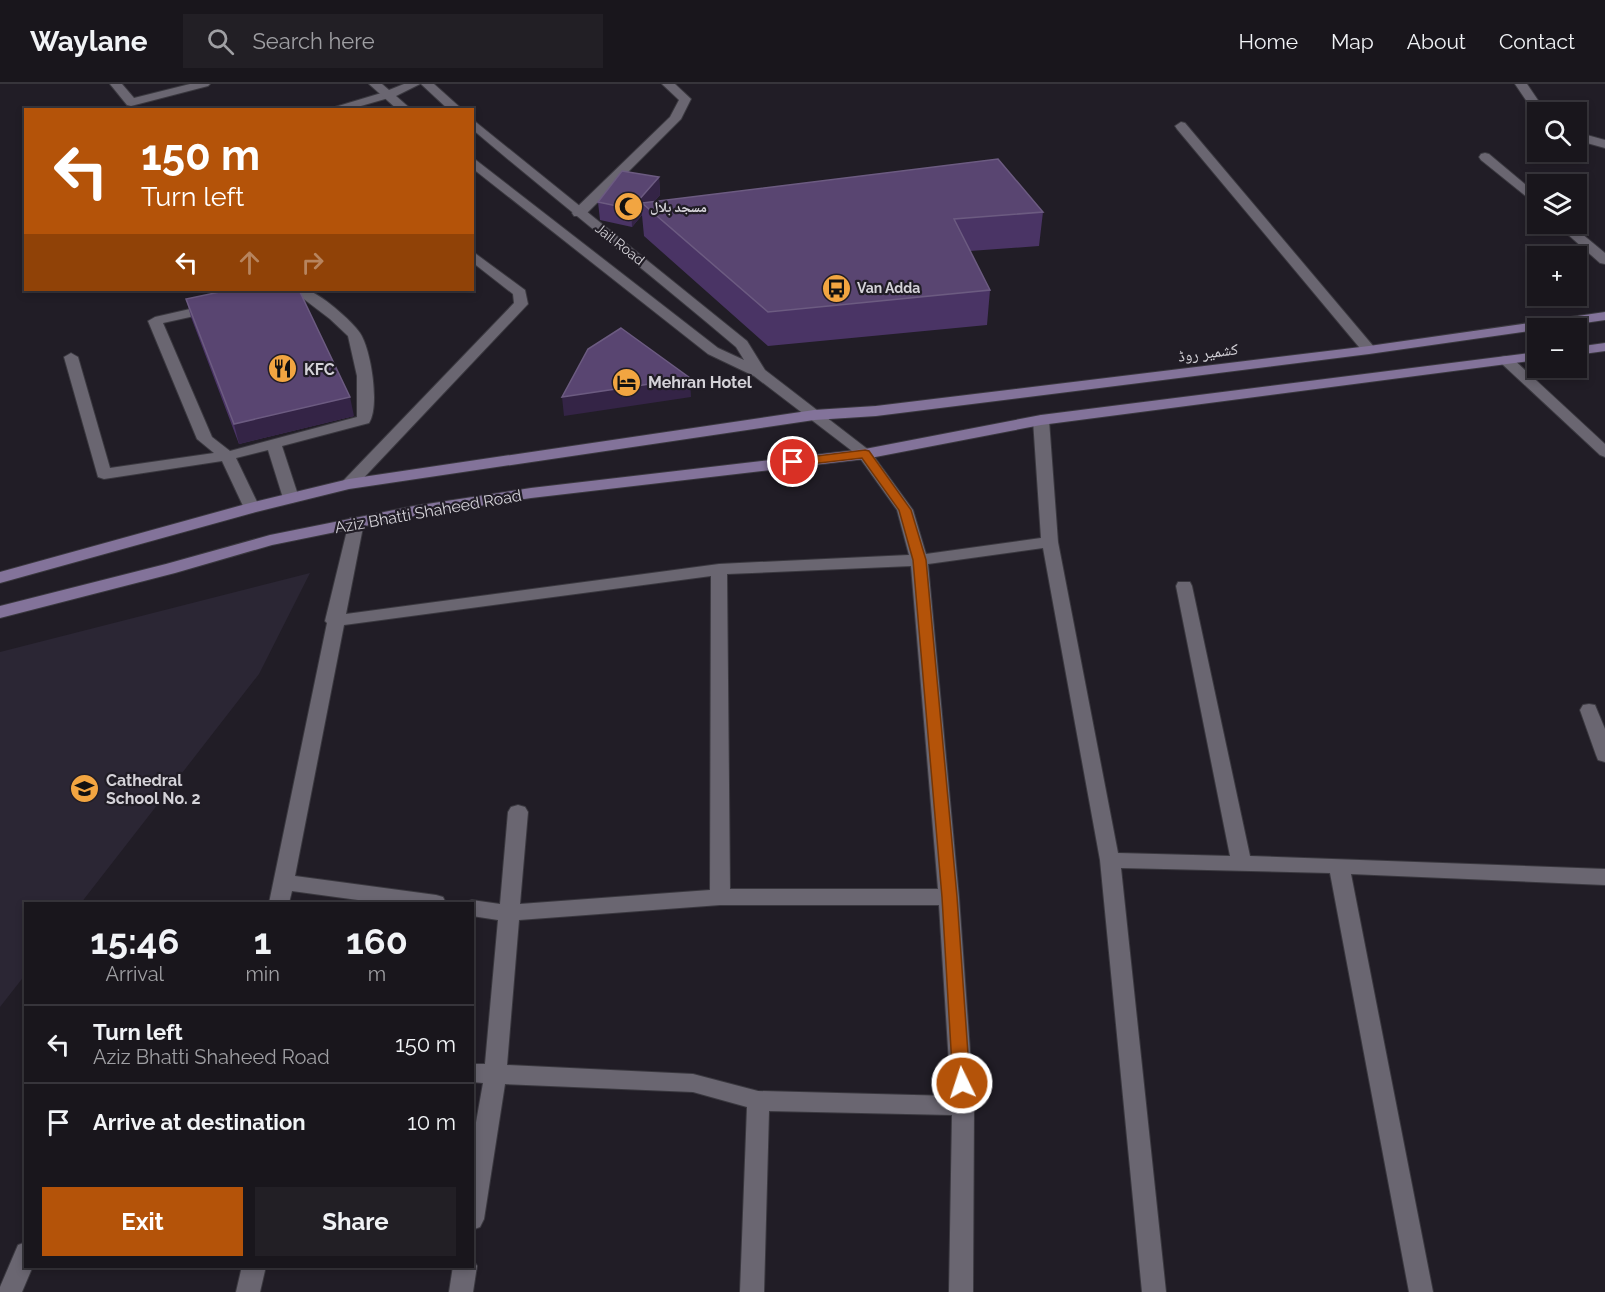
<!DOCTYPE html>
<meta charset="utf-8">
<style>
:root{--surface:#19161c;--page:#221f25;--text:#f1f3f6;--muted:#9f9fa3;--line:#37353b;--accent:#b45309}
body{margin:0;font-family:Raleway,"Noto Naskh Arabic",sans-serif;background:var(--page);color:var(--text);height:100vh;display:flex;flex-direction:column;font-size:22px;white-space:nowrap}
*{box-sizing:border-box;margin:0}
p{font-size:20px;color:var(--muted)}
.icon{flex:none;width:33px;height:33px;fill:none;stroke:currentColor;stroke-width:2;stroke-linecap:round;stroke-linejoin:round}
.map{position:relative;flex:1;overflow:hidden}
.sheet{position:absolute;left:24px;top:818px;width:450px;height:366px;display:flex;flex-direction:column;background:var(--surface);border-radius:0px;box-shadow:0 3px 9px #0003,0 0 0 2px var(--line)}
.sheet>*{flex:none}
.top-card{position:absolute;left:24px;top:24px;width:450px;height:183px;border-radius:0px;box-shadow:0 3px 9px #0003,0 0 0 2px var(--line);background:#b45309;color:#fff;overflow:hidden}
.tools{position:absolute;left:1527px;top:18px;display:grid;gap:12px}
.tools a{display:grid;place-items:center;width:60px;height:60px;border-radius:0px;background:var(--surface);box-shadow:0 3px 9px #0003,0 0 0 2px var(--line);font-size:30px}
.pin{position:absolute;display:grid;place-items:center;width:51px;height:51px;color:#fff;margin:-26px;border:3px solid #fff;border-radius:50%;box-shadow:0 2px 6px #0007}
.me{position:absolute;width:66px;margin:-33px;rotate:356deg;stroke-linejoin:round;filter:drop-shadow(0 0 4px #0008)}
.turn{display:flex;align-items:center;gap:21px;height:126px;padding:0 18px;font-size:27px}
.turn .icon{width:78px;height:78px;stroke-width:2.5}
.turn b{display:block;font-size:42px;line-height:51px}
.lanes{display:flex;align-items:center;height:57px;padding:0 18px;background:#0003;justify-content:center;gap:30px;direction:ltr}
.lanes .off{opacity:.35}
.eta{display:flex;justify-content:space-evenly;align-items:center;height:102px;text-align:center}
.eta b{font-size:36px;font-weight:700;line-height:42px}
.primary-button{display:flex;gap:12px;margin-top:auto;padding:12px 18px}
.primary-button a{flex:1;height:69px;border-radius:0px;background:var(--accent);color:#fff;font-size:24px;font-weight:700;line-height:69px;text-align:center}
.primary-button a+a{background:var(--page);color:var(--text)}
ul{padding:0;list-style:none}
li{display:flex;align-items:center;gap:18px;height:78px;padding:0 18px;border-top:2px solid var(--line)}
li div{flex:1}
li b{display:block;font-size:22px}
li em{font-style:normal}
header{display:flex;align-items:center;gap:36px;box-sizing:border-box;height:84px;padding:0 30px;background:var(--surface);border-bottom:2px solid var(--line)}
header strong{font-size:28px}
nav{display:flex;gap:33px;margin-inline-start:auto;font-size:21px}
.search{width:420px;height:54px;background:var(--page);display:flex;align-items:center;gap:15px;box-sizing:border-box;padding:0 21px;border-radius:0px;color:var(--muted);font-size:22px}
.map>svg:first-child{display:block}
</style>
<header>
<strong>Waylane</strong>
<div class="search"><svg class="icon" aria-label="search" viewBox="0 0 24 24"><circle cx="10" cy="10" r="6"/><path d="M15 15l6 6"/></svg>Search here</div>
<nav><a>Home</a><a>Map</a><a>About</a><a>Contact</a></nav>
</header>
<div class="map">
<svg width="1605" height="1208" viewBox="0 0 1605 1208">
<rect width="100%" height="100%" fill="#211d26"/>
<path fill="#2b2634" d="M310,489L259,590L81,819H26L25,891L0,923V568Z"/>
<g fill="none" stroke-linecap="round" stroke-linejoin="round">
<defs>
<path id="lane" d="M110,0H122L134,14L190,0H210L208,2L131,22L127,21Z
M662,0H675L691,15L681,35L584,132H574L572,129L574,126L670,33L679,16Z
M292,206C296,206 302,205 306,206C319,208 352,237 360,249C371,265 380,322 369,339L282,362L299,414L297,417L291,419L283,414L268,366L236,374L260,424L252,429L244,424L222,377L104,395L98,393L64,273L71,269L78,273L110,384L214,369L197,355L148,237L155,233L212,220L219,224L217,227L163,239L212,353L230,367L357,333V292L348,252L330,235Z"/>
<path id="street" d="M1515,0H1527L1546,28L1536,31Z
M388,7L392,9V13L347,26H325Z
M1181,38L1185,39L1374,263L1376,266L1374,269H1364L1177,45L1175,42Z
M1576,48L1605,56V64L1576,56Z
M1485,69L1489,70L1538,111V122L1481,76L1479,73L1481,70Z
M1556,140H1570L1605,169V180L1600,179Z
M472,167L525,206L528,220L355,403H343L341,400L343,397L514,219L513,210L472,178Z
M1041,331L1049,336L1058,458L1118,769L1230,772L1176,502L1178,498H1190L1192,502L1250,772L1605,785V801L1351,790L1433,1208H1409L1330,789L1121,784L1166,1208H1142L1100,776L1043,464L928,480L959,813L974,1022L973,1208H949L952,1031L769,1027L764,1208H740L747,1023L693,1008L505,1000L484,1135L480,1143L472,1146V1061L483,999L472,998V980H485L498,836L472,832V819H464L472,816L500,820L508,728L511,723L518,721L525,723L528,728L520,820L710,806L711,492L344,541L295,792L436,811L443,813L446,819H380L292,807L289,819H269L327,539L325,537L350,434L356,433L364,438L346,530L719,480L909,471L897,426L857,370L865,365L870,367L913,426L926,470L1041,454L1033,336ZM911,482L938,805H730L727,490ZM720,821H939L951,1012L758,1007L693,990L507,981L519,836Z
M1589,620L1595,621L1605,645V678L1598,676L1596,671L1580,626L1583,621Z
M26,1158V1182H33L22,1208H0V1203L18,1161Z
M472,1174L477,1182L473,1208H449L453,1182H472Z
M242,1182H266L260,1208H236Z"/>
<path id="secondary" d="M369,0H382L389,6L404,0H420L396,12L412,26H398Z
M421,0H434L463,26H449Z
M472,35L747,257L765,286L870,367L873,370L870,373H860L754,292L708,270L472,84V73L718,264L744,276L736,263C649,189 559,119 472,45Z
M1506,272L1511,273L1605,360V373L1600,371L1501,279L1499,276L1501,273Z"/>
<path id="primary" d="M1605,228V236L1369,270L876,332L814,336L349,405L256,428L0,499V488L246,420L349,395L814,326L876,322L1369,262Z
M1605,259V267L1576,271V263Z
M1538,268V276L1041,341L865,375L531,414L414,432L272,461L175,489L0,534V522L166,480L270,451L414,422L531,404L865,365L1041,331Z"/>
</defs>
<use href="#lane" stroke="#3a383f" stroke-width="2"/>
<use href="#street" stroke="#3a383f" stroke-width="2"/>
<use href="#secondary" stroke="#3a383f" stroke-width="2"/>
<use href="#primary" stroke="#3a383f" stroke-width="2"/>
<use href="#lane" fill="#6a6671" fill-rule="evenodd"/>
<use href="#street" fill="#6a6671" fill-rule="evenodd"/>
<use href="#secondary" fill="#6a6671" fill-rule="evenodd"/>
<use href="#primary" fill="#83739a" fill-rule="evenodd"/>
</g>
<path fill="#4a3465" d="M659,93L660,111L654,118L1043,128L1039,162L970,167L990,206L987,241L768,262L644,152L642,131L632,143L600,136L598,118Z
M186,215L354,332L239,360L191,233Z"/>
<path fill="#342446" d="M659,93L660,111L648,124L642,119V131L632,143L631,125Z
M690,294L691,313L564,332L562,313Z
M350,313L354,332L239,360L234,340Z"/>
<path fill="#594571" stroke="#6c5b81" stroke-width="1.5" d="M998,75L1043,128L954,135L990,206L768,228L642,119Z
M622,87L659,93L631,125L598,118Z
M229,206H299L350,313L234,340L186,215Z
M621,244L690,294L562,313L588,265Z"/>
<path fill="#b45309" stroke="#753606" stroke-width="1.5" d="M865,366L869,367L911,426L926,476L957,813L970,999L967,1004L962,1006L956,1004L953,999L942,813L913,476L899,426L862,374L793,382L787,378L793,375Z"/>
<defs>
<symbol id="mosque-disc" viewBox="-11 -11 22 22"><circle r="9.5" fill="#f2a541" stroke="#211d26"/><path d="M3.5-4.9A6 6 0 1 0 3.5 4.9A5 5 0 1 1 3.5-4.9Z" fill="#111"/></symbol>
<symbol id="bus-disc" viewBox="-11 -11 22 22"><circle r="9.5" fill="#f2a541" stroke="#211d26"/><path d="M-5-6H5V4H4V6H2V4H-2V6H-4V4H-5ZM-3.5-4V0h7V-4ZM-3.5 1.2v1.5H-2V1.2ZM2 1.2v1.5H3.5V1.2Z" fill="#111"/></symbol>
<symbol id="restaurant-disc" viewBox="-11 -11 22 22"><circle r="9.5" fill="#f2a541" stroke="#211d26"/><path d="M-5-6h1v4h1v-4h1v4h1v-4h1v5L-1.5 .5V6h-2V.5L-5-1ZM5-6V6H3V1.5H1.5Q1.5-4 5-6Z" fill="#111"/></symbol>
<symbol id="hotel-disc" viewBox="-11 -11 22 22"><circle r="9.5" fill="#f2a541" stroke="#211d26"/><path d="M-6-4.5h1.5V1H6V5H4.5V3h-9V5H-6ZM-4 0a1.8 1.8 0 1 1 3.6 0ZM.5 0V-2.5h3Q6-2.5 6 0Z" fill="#111"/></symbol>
<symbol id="university-disc" viewBox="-11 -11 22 22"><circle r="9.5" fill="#f2a541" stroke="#211d26"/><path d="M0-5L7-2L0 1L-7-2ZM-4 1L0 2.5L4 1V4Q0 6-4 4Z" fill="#111"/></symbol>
</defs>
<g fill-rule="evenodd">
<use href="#mosque-disc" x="612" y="106" width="33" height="33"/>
<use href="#bus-disc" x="820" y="188" width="33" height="33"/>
<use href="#restaurant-disc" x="266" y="268" width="33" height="33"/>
<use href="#hotel-disc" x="610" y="282" width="33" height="33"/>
<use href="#university-disc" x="68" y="688" width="33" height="33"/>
</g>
<g text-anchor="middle" stroke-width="4.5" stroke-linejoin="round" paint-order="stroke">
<g font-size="14" font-weight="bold" fill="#d4d2d8" stroke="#211d26" text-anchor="start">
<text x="650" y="128">مسجد بلال</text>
<text x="857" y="209">Van Adda</text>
</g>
<g font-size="14" fill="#d4d2d8" stroke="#211d26">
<text transform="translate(620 160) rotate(38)" y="5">Jail Road</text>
</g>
<g font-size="16" fill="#d4d2d8" stroke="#211d26">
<text transform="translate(1208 268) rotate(-7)" y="6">کشمیر روڈ</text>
<text transform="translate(428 427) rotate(-10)" y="6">Aziz Bhatti Shaheed Road</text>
</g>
<g font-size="16" font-weight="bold" fill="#d4d2d8" stroke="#211d26" text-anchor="start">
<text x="304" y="291">KFC</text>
<text x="648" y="304">Mehran Hotel</text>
<text x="106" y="702">Cathedral<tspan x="106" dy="18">School No. 2</tspan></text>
</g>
</g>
</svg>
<div class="tools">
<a><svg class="icon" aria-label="search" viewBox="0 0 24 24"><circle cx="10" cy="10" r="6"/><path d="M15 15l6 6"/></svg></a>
<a><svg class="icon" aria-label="layers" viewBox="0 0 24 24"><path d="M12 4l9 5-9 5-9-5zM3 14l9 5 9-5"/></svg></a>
<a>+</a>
<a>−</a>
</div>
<div class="pin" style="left:793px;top:378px;background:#d93025"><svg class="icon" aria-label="arrive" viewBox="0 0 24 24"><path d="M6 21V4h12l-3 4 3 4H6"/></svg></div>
<svg class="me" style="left:962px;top:999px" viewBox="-20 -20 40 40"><circle r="17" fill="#b45309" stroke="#fff" stroke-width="3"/><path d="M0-11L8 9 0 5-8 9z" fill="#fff"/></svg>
<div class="top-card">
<div class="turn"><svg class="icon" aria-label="left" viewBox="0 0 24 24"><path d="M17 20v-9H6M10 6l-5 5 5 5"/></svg><div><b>150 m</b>Turn left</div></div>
<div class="lanes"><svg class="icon" aria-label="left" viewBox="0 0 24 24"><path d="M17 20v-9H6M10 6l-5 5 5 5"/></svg><svg class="icon off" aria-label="ahead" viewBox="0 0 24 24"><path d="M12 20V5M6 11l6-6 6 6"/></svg><svg class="icon off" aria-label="right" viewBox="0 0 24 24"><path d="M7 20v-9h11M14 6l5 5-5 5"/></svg></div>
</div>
<section class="sheet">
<div class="eta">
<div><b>15:46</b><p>Arrival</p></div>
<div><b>1</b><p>min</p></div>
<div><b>160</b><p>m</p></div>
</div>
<ul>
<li><svg class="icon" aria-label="left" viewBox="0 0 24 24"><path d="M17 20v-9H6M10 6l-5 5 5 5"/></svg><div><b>Turn left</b><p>Aziz Bhatti Shaheed Road</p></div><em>150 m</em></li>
<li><svg class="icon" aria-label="arrive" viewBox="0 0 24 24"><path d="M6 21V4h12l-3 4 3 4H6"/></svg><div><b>Arrive at destination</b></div><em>10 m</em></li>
</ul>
<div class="primary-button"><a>Exit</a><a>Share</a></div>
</section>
</div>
